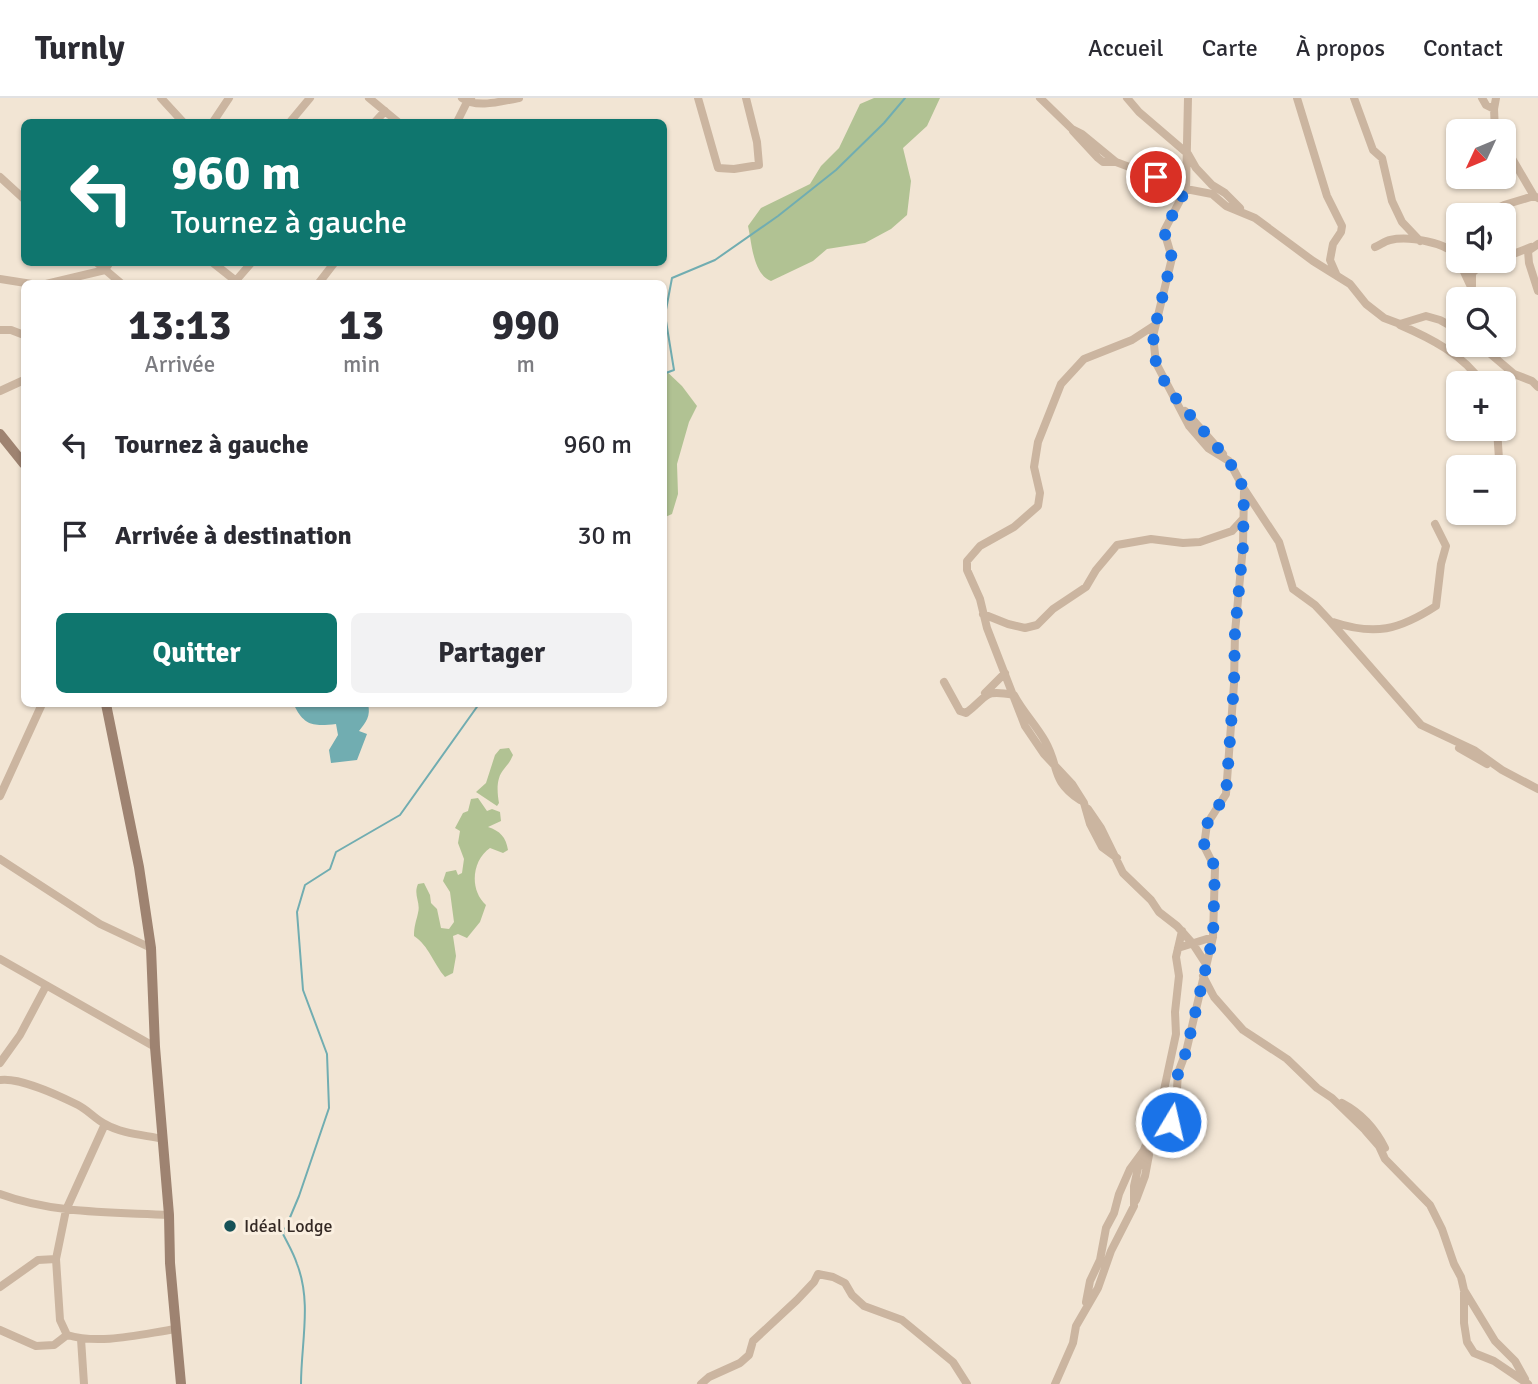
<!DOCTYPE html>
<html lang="fr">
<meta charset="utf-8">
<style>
:root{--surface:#fff;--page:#f2f2f3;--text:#2b2b33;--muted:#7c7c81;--line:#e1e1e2;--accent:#0f766e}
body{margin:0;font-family:Signika,sans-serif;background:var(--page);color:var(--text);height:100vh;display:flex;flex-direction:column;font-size:26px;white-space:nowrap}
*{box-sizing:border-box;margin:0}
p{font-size:23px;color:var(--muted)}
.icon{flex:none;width:38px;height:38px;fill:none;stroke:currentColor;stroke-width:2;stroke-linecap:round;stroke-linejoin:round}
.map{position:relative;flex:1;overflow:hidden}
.panel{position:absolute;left:21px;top:182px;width:646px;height:427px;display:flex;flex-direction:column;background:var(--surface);border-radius:10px;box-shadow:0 2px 5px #0004}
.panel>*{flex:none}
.top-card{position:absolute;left:21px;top:21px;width:646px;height:147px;border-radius:10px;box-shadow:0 2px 5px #0004;background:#0f766e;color:#fff;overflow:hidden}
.needle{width:46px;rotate:226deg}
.fabs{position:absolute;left:1446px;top:21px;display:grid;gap:14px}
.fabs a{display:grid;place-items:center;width:70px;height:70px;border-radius:10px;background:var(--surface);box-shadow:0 2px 5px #0004;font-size:35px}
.pin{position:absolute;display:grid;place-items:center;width:60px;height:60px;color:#fff;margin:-30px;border:4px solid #fff;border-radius:50%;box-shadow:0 2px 7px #0007}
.me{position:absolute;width:77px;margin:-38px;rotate:9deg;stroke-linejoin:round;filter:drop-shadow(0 0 5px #0008)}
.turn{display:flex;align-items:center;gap:24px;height:147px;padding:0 35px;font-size:32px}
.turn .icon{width:91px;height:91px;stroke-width:2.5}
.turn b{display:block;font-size:49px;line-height:60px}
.eta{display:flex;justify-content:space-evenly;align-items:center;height:119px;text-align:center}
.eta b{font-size:42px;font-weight:700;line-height:49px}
.button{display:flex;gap:14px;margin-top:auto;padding:14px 35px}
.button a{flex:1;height:80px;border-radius:10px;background:var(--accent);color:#fff;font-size:28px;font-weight:700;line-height:80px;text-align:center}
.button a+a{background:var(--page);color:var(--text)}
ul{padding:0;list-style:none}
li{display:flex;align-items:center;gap:21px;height:91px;padding:0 35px}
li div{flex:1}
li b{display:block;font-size:26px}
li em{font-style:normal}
header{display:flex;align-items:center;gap:42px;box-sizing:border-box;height:98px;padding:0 35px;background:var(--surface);border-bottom:2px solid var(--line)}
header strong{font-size:33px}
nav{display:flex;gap:38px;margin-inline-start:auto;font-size:24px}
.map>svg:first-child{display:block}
</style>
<header>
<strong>Turnly</strong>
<nav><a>Accueil</a><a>Carte</a><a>À propos</a><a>Contact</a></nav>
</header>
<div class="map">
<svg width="1538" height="1286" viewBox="0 0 1538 1286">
<rect width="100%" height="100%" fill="#f2e5d4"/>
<path fill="#b1c293" d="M874,0H940L927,28L903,50L911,83L907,117L891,131L865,145L827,151L813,163L771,183C753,176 752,146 748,128L761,110L810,86L821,68L839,50L860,6Z
M663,270L682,288L697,308L689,324L677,366L678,396L672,416L663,420Z
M509,650L513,657C510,664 508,666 504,671C496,680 497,694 499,705L497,708L476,694L486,685L495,657L500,651Z
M478,700L487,713L492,711L500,714L501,723L488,729C500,733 506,739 508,752L503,755L490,750C472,762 469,792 486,807L480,824L467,840L458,836L453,838L456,858L453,875L445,879C433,865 429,848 414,838C414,828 416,824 418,815C421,804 413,797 418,786L424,785L430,797L431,805L437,811L441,830L449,831L454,824L450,794L443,783L446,774L456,772L458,777L462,775L464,761L458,745L460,733L455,730L463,715L468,713L471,701Z"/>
<path fill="#71adb1" d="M296,606H368C371,618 366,624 359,633L367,636L357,662L331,665L329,652L338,637L336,626C316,628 305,629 295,609Z"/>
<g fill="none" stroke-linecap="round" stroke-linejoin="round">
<path stroke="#71adb1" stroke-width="2" d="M663,276L674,272L665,217L672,180L715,162L778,118L836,72L884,25L905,0
M301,1286C301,1246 312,1204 297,1166C294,1156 288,1146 283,1136L299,1098L329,1010L327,956L303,892L297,814L305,787L330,771L336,754L400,717L479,606"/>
<path stroke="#cbb5a0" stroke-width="8" d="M161,0L183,24
M369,0L398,24
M462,0C477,11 502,3 519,0
M698,0L718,70L734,71L759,67L757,44L746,0
M1040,0L1072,31L1082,36L1116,64L1156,79L1180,94L1186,91L1212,96L1226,108L1255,120L1313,163L1350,186L1366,206L1384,220L1400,226L1426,218L1440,222L1458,232
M1127,0L1139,14L1188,56L1196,70L1212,87L1225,95L1240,110
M1297,0L1327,98L1342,128L1341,134L1333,146L1330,162L1337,178
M1354,0L1373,52L1382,60L1392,103L1402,124L1420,143
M1482,0L1486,7L1494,11
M213,24L229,0
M290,24L310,0
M375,24L385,13
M457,24L467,4L471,1
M1073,33L1098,60L1103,64H1116
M1495,33L1494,11L1496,0
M1503,45L1534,98L1538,100
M0,79L24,101
M1483,117L1504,107L1534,98
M1538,146L1528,153L1529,165L1538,193
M1375,149C1380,147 1385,143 1390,142C1408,138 1449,144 1458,160
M1503,160L1531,149
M1459,163L1472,191V201
M1472,163V188
M96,164L122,186
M212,164L236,183
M1472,175L1480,168L1495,163
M0,181L32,186
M46,186L105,172L110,164
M233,186L252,164
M318,186L335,164
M1400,227C1430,240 1464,257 1482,285
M0,232H11L24,237
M1480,247L1514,276L1532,283L1538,289
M0,293L24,282
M1185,313L1223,356
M1496,369L1499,361L1497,331
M1244,391L1279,444L1293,491L1315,507L1330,523L1421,627L1474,652L1502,672L1538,691
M983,516L1008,526L1025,530L1037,527L1053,511L1086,489L1096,472L1117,447L1151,441L1183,445L1200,444L1232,433L1243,421
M1333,524C1375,538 1399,532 1436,508L1441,466L1446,448L1435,426
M944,584L960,613L966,615C989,598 982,591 1014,597C1023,614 1036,627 1045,643C1060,669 1050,682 1080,702
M985,595L1005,575
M1459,650L1487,666
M0,698L42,606
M1088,711L1101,730L1123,775L1151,802L1159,814L1177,828L1193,846L1206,866
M1117,760L1102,749L1090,726L1084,705L1072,686L1044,656L1025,628L987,530L980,501L967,472V463L980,448L1014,429L1038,408L1040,395L1034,369L1038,344L1061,286L1084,261L1132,242L1155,227
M0,761L100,826L151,850
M1178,850L1213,839
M0,861L155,949
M1203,878L1214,899L1243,932L1287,961L1317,990L1332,1000L1365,1032L1379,1048L1385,1061L1430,1107L1442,1131L1454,1166L1461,1179L1464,1192V1225L1467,1244L1474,1255L1494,1263L1528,1286
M0,965L20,937L46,888
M0,982C19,979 60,998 78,1007C88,1012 95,1021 105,1026C122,1036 145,1037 163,1041
M1342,1005C1361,1015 1375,1030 1385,1050
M1151,1025L1150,1007L1164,993
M105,1026L66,1112L56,1161L60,1222L67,1237C101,1247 141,1236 176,1231
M0,1096C54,1116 112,1114 169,1117
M1136,1102L1145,1078L1149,1057
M0,1189L38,1162L56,1161
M1464,1192L1495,1243L1515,1263L1525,1281
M1086,1204L1090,1183L1100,1162L1106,1130L1114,1115L1119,1096L1130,1071L1144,1052L1161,1006L1176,936L1175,914L1179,878L1176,859L1182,833
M0,1232L36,1248L54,1247L67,1237
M81,1241L84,1286
M701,1286L709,1279L740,1265L749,1257L753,1243L797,1202L814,1184L818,1176L833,1179L845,1185L852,1197L864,1208L902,1222L953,1264L967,1286
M1055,1286L1073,1245L1076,1228L1098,1190L1111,1153L1134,1108V1088L1138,1070L1171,1024L1176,1006L1178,975L1186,954L1213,839L1215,770L1204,748L1207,726L1226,696L1234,586L1235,534L1243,448L1244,391L1229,363L1208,350L1189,328L1156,265L1153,238L1172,160L1164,133L1186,91L1188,0"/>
<path stroke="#9e8371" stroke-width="10" d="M0,336L24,366
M106,606L139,769L151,850L155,949L169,1117L170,1165L181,1286"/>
</g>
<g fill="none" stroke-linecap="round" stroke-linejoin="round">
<path stroke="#1a73e8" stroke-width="12" stroke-dasharray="0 21.6" d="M1156,79L1180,94L1186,91L1164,133L1172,160L1153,237L1156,265L1168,291L1229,363L1244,391L1243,448L1235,534L1234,586L1226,696L1207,726L1204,748L1215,769L1213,839L1186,954L1178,975L1176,1006L1171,1024"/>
</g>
<circle fill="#165258" stroke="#faefe0" stroke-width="2.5" cx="230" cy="1128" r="7"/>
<g text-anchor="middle" stroke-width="6" stroke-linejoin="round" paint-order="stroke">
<g font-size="18" fill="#342924" stroke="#faefe0" text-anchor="start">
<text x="244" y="1134">Idéal Lodge</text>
</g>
</g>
</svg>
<div class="fabs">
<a><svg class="needle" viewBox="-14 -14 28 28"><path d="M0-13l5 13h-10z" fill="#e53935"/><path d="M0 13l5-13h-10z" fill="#7c7c81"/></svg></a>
<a><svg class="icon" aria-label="sound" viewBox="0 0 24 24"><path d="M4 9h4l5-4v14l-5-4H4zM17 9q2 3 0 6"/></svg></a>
<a><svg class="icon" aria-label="search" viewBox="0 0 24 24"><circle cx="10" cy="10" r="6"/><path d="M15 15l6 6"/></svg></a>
<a>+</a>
<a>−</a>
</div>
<div class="pin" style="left:1156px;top:79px;background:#d93025"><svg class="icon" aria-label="arrive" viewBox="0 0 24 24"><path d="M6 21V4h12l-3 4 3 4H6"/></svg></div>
<svg class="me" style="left:1171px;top:1024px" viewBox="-20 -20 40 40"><circle r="17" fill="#1a73e8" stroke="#fff" stroke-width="3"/><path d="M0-11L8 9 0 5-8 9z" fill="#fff"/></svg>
<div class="top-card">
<div class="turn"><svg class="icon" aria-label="left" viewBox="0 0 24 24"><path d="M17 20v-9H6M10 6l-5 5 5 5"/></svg><div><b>960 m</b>Tournez à gauche</div></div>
</div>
<section class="panel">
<div class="eta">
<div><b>13:13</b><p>Arrivée</p></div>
<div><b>13</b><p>min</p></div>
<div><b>990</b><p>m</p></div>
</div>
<ul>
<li><svg class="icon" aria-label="left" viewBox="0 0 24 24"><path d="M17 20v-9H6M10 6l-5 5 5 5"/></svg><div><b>Tournez à gauche</b></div><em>960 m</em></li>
<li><svg class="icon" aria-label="arrive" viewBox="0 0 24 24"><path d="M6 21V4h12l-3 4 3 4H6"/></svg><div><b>Arrivée à destination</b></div><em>30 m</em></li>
</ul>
<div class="button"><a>Quitter</a><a>Partager</a></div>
</section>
</div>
